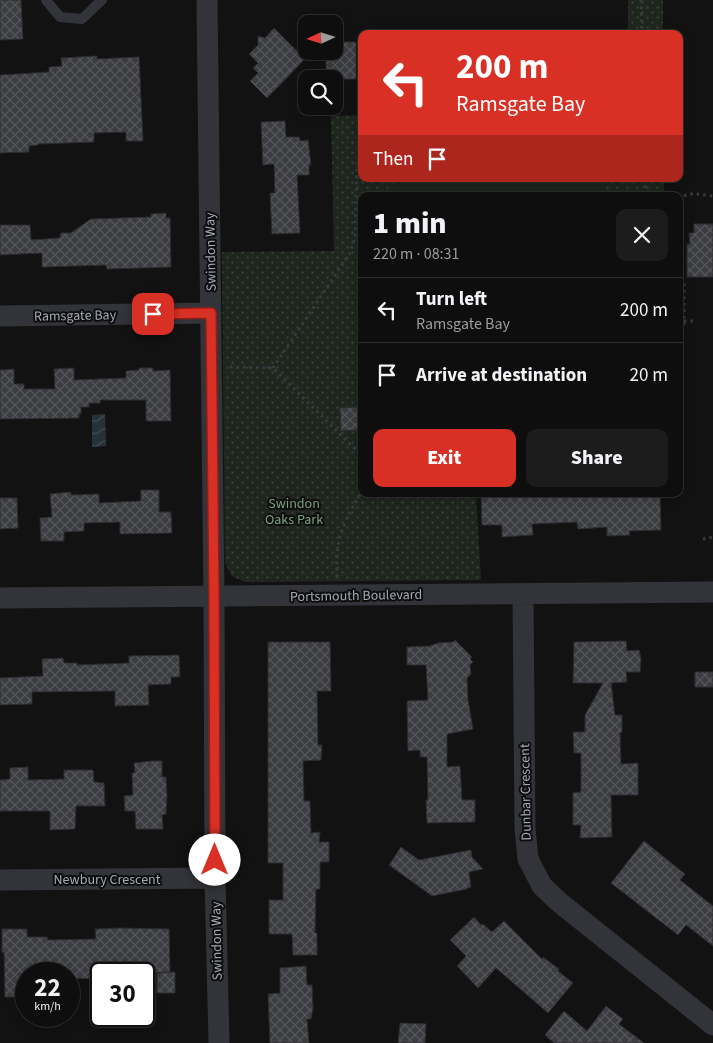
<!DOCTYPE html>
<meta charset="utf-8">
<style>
:root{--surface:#0e0e0e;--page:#1c1c1c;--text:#f1f3f6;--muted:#9b9c9e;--line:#2e2e2e;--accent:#d93025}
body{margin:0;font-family:"Source Sans 3",sans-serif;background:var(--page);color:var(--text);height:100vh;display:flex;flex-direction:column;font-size:19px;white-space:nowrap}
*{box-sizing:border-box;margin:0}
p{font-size:16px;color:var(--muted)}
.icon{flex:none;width:28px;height:28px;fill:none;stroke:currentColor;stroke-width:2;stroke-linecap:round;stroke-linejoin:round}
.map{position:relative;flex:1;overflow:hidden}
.drawer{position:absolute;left:358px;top:192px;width:325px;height:305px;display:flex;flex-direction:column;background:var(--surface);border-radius:10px;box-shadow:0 2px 12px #0003,0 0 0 1px var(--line)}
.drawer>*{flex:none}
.guide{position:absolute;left:358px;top:30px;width:325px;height:152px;border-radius:10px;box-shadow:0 2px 12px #0003,0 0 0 1px var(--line);background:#d93025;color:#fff;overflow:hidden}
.needle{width:32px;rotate:266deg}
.fabs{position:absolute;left:298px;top:15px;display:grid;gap:10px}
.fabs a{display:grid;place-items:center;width:45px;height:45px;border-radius:10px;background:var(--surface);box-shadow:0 2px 12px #0003,0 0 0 1px var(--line);font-size:25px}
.speed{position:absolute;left:15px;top:962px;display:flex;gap:10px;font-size:25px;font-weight:700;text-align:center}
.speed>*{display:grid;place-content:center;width:65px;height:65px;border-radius:50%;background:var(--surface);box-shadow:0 2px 12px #0003,0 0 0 1px var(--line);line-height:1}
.speed small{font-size:12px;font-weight:400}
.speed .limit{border:2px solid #111;border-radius:8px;background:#fff;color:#111}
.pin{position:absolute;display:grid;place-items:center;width:42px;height:42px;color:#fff;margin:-21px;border-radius:10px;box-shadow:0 2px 8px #0006}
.me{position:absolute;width:55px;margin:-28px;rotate:0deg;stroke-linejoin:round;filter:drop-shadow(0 0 4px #0008)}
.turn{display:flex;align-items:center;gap:18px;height:105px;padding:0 15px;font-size:22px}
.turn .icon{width:65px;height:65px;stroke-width:2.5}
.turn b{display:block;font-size:35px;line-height:42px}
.then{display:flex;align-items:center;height:48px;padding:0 15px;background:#0003;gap:10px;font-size:19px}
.round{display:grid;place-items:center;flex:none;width:52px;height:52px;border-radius:10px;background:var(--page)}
.overview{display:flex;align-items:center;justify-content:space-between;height:85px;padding:0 15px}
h1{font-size:30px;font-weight:800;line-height:38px}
.action{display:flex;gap:10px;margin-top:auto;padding:10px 15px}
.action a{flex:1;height:58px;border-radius:10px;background:var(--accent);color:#fff;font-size:20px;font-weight:800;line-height:58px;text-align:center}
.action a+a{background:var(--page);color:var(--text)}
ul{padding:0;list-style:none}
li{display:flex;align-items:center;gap:15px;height:65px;padding:0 15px;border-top:1px solid var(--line)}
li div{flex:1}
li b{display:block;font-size:19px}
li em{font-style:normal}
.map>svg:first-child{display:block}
</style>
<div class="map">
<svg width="713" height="1043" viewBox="0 0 713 1043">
<defs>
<pattern id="green-dots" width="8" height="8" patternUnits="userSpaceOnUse" patternTransform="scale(1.25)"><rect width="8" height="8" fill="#1e261e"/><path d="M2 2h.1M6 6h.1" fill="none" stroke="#3c433c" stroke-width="1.8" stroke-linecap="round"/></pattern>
<pattern id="water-waves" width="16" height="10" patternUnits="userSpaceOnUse" patternTransform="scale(1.25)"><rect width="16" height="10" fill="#273138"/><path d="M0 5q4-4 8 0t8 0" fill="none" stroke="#434c53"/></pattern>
<pattern id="building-cross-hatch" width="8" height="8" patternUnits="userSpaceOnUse" patternTransform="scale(1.25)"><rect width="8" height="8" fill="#3c3d41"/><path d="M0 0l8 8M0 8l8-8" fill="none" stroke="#55565a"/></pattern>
</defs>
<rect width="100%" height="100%" fill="#121213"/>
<path fill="url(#green-dots)" d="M628,0H663V34H628Z
M361,115V179H664V196H361V494H476L481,580L245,582L232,576L225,563L222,252L334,251L331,116Z"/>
<path fill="#1e261e" d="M396,179H601V196H396Z
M356,311H361V439H360Z"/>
<path fill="url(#water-waves)" d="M105,414L106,446L92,447V415Z"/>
<path fill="url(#building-cross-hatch)" stroke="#2c2c30" d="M0,0H21L23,39L0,40Z
M274,28L305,59L267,98L250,81L258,73L253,68L258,63L249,54L258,45V36L265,38Z
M334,42H356V79H326V51H334Z
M97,56V59L139,57L143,141H126V132L94,133V142L38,144V145L29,146V152L0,153V75L49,72V67L62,66L61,58Z
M285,121L286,137H299L300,141L308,140L311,165H309V175H297L300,233L272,234L270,193H275L274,164L263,165L261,122Z
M166,213V218H170L171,267L107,269L106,265L42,267V253L0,255V225H30L31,240L60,238L61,233H71L91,219L151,217V214Z
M694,224H713V277H687V244H690L689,233H694Z
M74,368V380L126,378V371L139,370V368H153V371L170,370L171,421H146V400H100V403H89V407H81V414H79V418L0,419V370L14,369V384H24V389H55L54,369Z
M358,407L359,430L341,431L340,408Z
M141,490H159V512H171L172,533L120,534V522L84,523V531L64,532V541H41L40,518L52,517L50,494L70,492L72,495L99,494V503L141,501Z
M481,494H531V497L597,494V496L660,494L661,530L629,531L630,535L607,536V527L578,529L577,522L532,524L533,535L502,537V525H482Z
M0,498H17L18,528L0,529Z
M455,640L472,657L470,659L473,662L470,665L471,674L467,678L468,700L473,729L447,734V767L460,766L462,800H475V822L427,823L426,800H428L427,757H420V750L408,751L407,701L428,700L426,665H407V647L430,646L438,643L453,642Z
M626,641L627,651L639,650L641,659L640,672H626L627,682L611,683L615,715H622V732L620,733L621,764L638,763V795H611L612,837L580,838L581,825H573V793L581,792V753H574L573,732H585V715L603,683H573L574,642Z
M268,642H330L331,691H317L318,745H322L321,760L303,761L304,801H310L311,833L320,832L319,842H329V862H320V889H316L315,933H317V955H293L292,934H269V900H283V863H268Z
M179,655L180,677H171V684L148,685L149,705L115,706V691L32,692V704L0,705V678L43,676L42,659L63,658L64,663H77V665L129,663V656Z
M695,672H713V687H695Z
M152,761H162V777H166L167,796L166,814L162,815L163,829H136L135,811H125L124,796L133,795L132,773H135L134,763Z
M28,767V780L64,779V770H93L94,782L104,783L105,806H76L75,829L50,830V811H0V780L10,779V768Z
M644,841L685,874L680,880L713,906V946L686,925L678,935L611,883Z
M401,847L419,860L471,850L472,857L483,869L469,872L471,887L467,888V889L432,896L389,865Z
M474,917L481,925L483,924L492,932L504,921L542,959L543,957L559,969L558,971L573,983L548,1013L496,968L478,988L457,966L466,956L450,940Z
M120,928L169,929L170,972L101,974V979L69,978V974H66V971L27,972L26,997H5L4,952L2,953V929H27V937H47L48,940L96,939L95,929Z
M306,966L307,985H312L313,1009L311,1019H307L309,1043H270L268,994L280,993V968Z
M175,972V993H157V973Z
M606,1006L623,1019L619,1024L644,1043H554L545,1035L564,1011L587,1031Z
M400,1023L426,1024L425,1043H398Z"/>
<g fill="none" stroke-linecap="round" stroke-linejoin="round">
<path stroke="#383b40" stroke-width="3" stroke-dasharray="2.5 4" stroke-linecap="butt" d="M641,0L642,34
M645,179V196
M679,200C687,190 702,195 713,196
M679,232L680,266L684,285V327
M684,321H697
M230,367L273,368L361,455
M273,368L350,253L355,238L357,159L361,151
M703,539L713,537
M337,577C337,569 336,560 337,552C339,531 350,511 361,493"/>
<path stroke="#323439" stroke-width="10" d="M46,0L60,17L82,19L102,0"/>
<path stroke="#323439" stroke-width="21" d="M207,0L214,597L215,878L219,1043
M0,316L211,313
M523,594L525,829L528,859L542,886L559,902L713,1025
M0,598L713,592
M0,880L215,878"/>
</g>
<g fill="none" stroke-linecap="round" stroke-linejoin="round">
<defs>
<path id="route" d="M153,314L211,313L214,597L215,860"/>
</defs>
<use href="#route" stroke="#8d1f18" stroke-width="12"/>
<use href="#route" stroke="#d93025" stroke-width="9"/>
</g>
<g text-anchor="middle" stroke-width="4" stroke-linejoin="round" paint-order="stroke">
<g font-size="14" fill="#a2a9b5" stroke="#0d0d0e">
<text transform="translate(210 252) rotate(-91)" y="5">Swindon Way</text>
<text transform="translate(75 315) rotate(-1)" y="5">Ramsgate Bay</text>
<text transform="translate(356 595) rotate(-1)" y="5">Portsmouth Boulevard</text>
<text transform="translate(525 792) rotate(-91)" y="5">Dunbar Crescent</text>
<text x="107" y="884">Newbury Crescent</text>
<text transform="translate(216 941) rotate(-91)" y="5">Swindon Way</text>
</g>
<g font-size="14" fill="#78a178" stroke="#0d0d0e">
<text x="294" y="508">Swindon<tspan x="294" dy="16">Oaks Park</tspan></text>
</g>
</g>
</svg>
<div class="fabs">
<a><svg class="needle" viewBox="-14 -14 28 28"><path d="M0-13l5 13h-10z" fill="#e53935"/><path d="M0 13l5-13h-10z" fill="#9b9c9e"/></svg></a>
<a><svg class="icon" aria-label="search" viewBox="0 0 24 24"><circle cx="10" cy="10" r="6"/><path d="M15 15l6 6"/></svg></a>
</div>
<div class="speed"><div>22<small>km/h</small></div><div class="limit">30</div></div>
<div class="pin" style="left:153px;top:314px;background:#d93025"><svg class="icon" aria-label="arrive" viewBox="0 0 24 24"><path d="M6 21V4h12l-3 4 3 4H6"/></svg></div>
<svg class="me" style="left:215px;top:860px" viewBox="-20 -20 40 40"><circle r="19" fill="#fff"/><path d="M0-13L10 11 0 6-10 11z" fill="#d93025"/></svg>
<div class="guide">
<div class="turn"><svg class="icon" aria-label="left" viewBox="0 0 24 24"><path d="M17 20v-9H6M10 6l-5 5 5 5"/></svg><div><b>200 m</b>Ramsgate Bay</div></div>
<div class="then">Then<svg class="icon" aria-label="arrive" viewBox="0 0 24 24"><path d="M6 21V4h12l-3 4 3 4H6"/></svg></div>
</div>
<section class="drawer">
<div class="overview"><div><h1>1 min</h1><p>220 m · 08:31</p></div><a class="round"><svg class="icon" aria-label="close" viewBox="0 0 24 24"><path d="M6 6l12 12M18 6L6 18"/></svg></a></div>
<ul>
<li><svg class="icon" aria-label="left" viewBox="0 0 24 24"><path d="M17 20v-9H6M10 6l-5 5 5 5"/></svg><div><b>Turn left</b><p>Ramsgate Bay</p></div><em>200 m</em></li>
<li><svg class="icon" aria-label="arrive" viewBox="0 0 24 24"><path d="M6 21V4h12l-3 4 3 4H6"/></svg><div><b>Arrive at destination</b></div><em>20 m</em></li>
</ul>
<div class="action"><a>Exit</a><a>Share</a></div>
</section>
</div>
